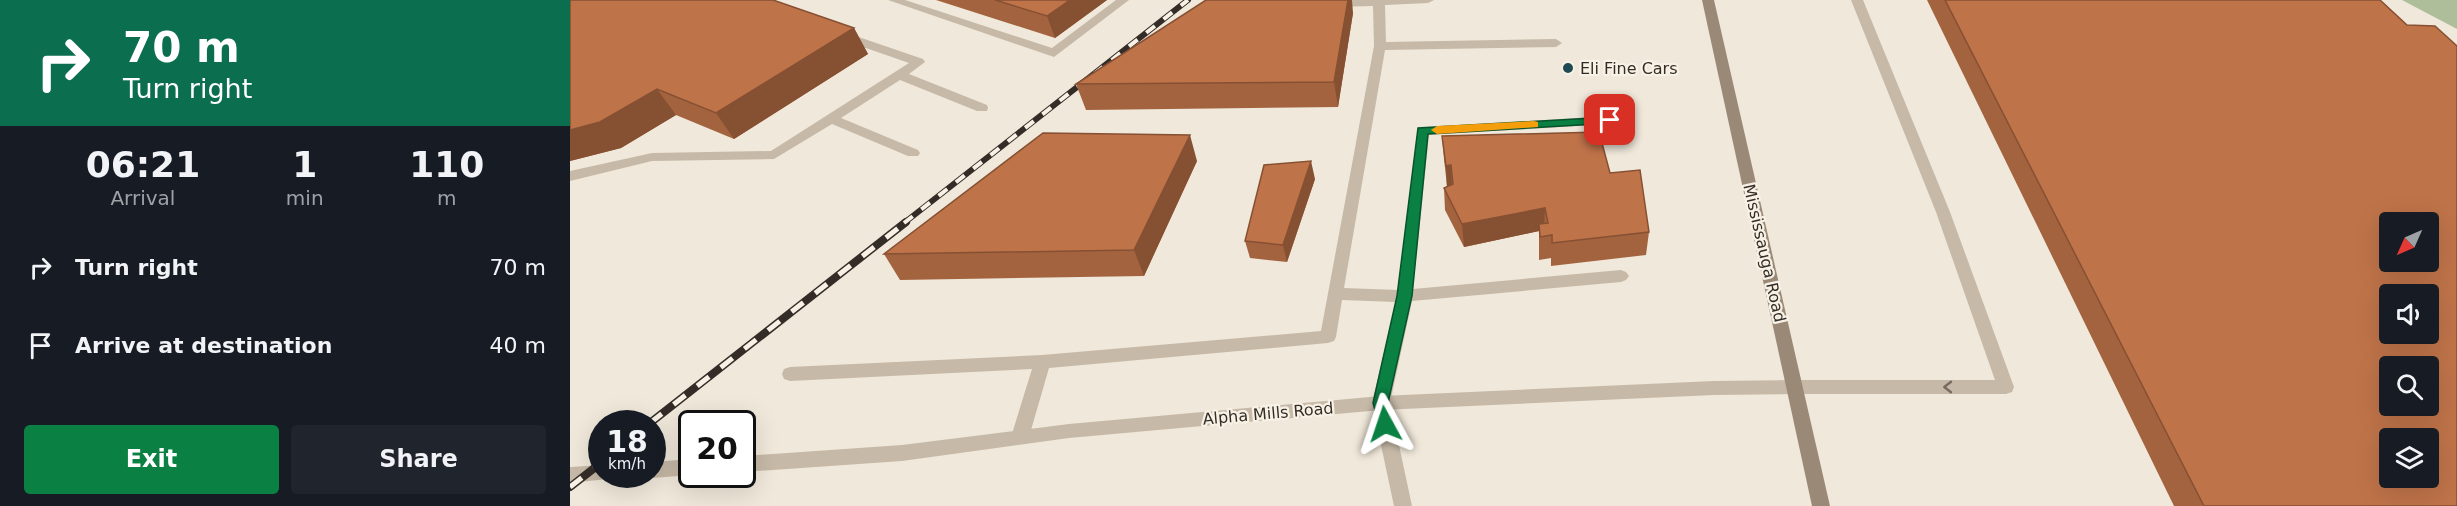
<!DOCTYPE html>
<style>
:root{--surface:#171b24;--page:#20242c;--text:#f1f3f6;--muted:#9ea1a6;--accent:#0b8043}
body{margin:0;font-family:"DejaVu Sans",sans-serif;background:var(--page);color:var(--text);height:100vh;display:flex;flex-direction:column;font-size:22px;white-space:nowrap}
*{box-sizing:border-box;margin:0}
p{font-size:20px;color:var(--muted)}
.icon{flex:none;width:33px;height:33px;fill:none;stroke:currentColor;stroke-width:2;stroke-linecap:round;stroke-linejoin:round}
.map{position:relative;flex:1;overflow:hidden}
.drawer{display:flex;flex-direction:column;background:var(--surface);width:570px}
.drawer>*{flex:none}
.hud{background:#0b6e4f;color:#fff;overflow:hidden}
.needle{width:39px;rotate:225deg}
.fabs{position:absolute;left:1809px;top:212px;display:grid;gap:12px}
.fabs a{display:grid;place-items:center;width:60px;height:60px;border-radius:6px;background:var(--surface);box-shadow:0 6px 24px #0002;font-size:30px}
.speed{position:absolute;left:18px;top:410px;display:flex;gap:12px;font-size:30px;font-weight:700;text-align:center}
.speed>*{display:grid;place-content:center;width:78px;height:78px;border-radius:50%;background:var(--surface);box-shadow:0 6px 24px #0002;line-height:1}
.speed small{font-size:15px;font-weight:400}
.speed .limit{border:3px solid #111;border-radius:9px;background:#fff;color:#111}
.pin{position:absolute;display:grid;place-items:center;width:51px;height:51px;color:#fff;margin:-26px;border-radius:12px;box-shadow:0 3px 9px #0006}
.me{position:absolute;width:66px;margin:-33px;rotate:355deg;stroke-linejoin:round;filter:drop-shadow(0 0 4px #0008)}
.turn{display:flex;align-items:center;gap:21px;height:126px;padding:0 24px;font-size:27px}
.turn .icon{width:78px;height:78px;stroke-width:2.5}
.turn b{display:block;font-size:42px;line-height:51px}
.eta{display:flex;justify-content:space-evenly;align-items:center;height:102px;text-align:center}
.eta b{font-size:36px;font-weight:600;line-height:42px}
.action{display:flex;gap:12px;margin-top:auto;padding:12px 24px}
.action a{flex:1;height:69px;border-radius:6px;background:var(--accent);color:#fff;font-size:24px;font-weight:600;line-height:69px;text-align:center}
.action a+a{background:var(--page);color:var(--text)}
ul{padding:0;list-style:none}
li{display:flex;align-items:center;gap:18px;height:78px;padding:0 24px}
li div{flex:1}
li b{display:block;font-size:22px}
li em{font-style:normal}
main{display:flex;flex:1;min-height:0}
.map>svg:first-child{display:block}
</style>
<main>
<section class="drawer">
<div class="hud">
<div class="turn"><svg class="icon" aria-label="right" viewBox="0 0 24 24"><path d="M7 20v-9h11M14 6l5 5-5 5"/></svg><div><b>70 m</b>Turn right</div></div>
</div>
<div class="eta">
<div><b>06:21</b><p>Arrival</p></div>
<div><b>1</b><p>min</p></div>
<div><b>110</b><p>m</p></div>
</div>
<ul>
<li><svg class="icon" aria-label="right" viewBox="0 0 24 24"><path d="M7 20v-9h11M14 6l5 5-5 5"/></svg><div><b>Turn right</b></div><em>70 m</em></li>
<li><svg class="icon" aria-label="arrive" viewBox="0 0 24 24"><path d="M6 21V4h12l-3 4 3 4H6"/></svg><div><b>Arrive at destination</b></div><em>40 m</em></li>
</ul>
<div class="action"><a>Exit</a><a>Share</a></div>
</section>
<div class="map">
<svg width="1887" height="506" viewBox="0 0 1887 506">
<rect width="100%" height="100%" fill="#f0e8da"/>
<path fill="#aebe9b" d="M1832,0H1887V29Z"/>
<g fill="none" stroke-linecap="round" stroke-linejoin="round">
<path fill="#c7b9a7" fill-rule="evenodd" d="M318,0H335L482,48L546,0H559L484,57Z
M775,0H864L858,3L815,5L816,42L986,39L992,43L986,47L815,50L774,288L828,290L848,128L1039,116L1046,120L1039,124L859,135L843,289L1051,270L1056,272L1059,276L1056,280L1051,282L842,301L820,403L842,506H824L802,403L826,302L772,300L766,337L764,341L758,343L479,368L459,437L456,442L450,444L444,442L441,437L462,369L220,381L214,379L212,374L214,369L220,367L472,355L751,331L804,46L803,6L762,7L756,4L762,1Z
M1281,0H1293L1380,212L1444,387L1442,392L1436,394H1224L1218,392L1216,387L1218,382L1224,380H1425L1366,212Z
M274,32L353,59L355,62L339,74L417,105L418,108L417,111H407L330,80L271,118L348,150L350,153L348,156H338L262,124L204,159L82,161L0,181V171L82,153L201,151L339,63L270,39V33Z"/>
<path fill="#c7b9a7" fill-rule="evenodd" d="M1224,380L1230,382L1232,387L1230,392L1224,394L1144,395L811,410L499,438L332,461L172,472V456L332,445L499,424L811,396L1144,381Z
M122,459V474H124L122,475L82,478L75,474H82V462Z
M32,465V474H41L38,479L0,483V467Z"/>
<path fill="#9b8978" fill-rule="evenodd" d="M1132,0H1144L1260,506H1242Z"/>
<defs>
<path id="rail-far1" d="M334,223L618,0"/>
<path id="rail" d="M80,423L336,222
M0,487L32,462"/>
</defs>
<use href="#rail-far1" stroke="#342d27" stroke-width="6"/>
<use href="#rail" stroke="#342d27" stroke-width="8"/>
<use href="#rail-far1" stroke="#f8f2e6" stroke-width="4" stroke-dasharray="11" stroke-linecap="butt"/>
<use href="#rail" stroke="#f8f2e6" stroke-width="5" stroke-dasharray="15" stroke-linecap="butt"/>
</g>
<path fill="#a4633f" d="M0,0L284,28L298,54L164,139L106,115L51,148L0,161Z
M366,0H537L485,38Z
M1357,0H1810L1887,506H1604Z
M783,13L768,107L516,110L506,84Z
M872,136L1040,173L1079,232L1076,255L981,266V258L969,260V231L894,247L875,210L874,188L877,186L874,159Z
M627,161L574,276L330,280L314,254Z
M745,179L717,262L680,258L675,241Z"/>
<path fill="#865033" d="M500,0H537L485,38L477,16Z
M778,0H782L783,13L768,107L764,82Z
M284,28L298,54L164,139L146,113Z
M87,89L106,115L51,148L0,161V130Z
M620,135L627,161L574,276L564,250Z
M741,161L745,179L717,262L713,245Z
M881,165L882,187L877,189L876,166Z
M975,208L974,230L969,224V231L894,247L892,224Z"/>
<path fill="#bf7349" stroke="#865033" stroke-width="1.5" fill-rule="evenodd" d="M0,0H203L284,28L146,113L87,89L30,122L0,130Z
M425,0H500L477,16Z
M636,0H778L764,82L506,84Z
M1375,0H1810L1837,25L1865,26L1887,46V506H1634ZM1820,222H1858V261H1820ZM1820,294H1858V333H1820ZM1820,366H1858V405H1820ZM1820,438H1858V477H1820Z
M1029,132L1040,173L1070,170L1079,232L982,243V235L970,237L969,224L978,223L975,208L892,224L874,188L883,184L881,165L876,166L872,136Z
M473,133L620,135L564,250L314,254Z
M741,161L713,245L675,241L694,165Z"/>
<defs><path id="oneway-chevron" d="M-2-3.5L2.5 0L-2 3.5" fill="none" stroke-width="1.6" stroke-linecap="round" stroke-linejoin="round" transform="scale(1.5)"/></defs>
<use stroke="#766c61" href="#oneway-chevron" transform="translate(1378 387) rotate(-180)"/>
<path fill="#0b8043" stroke="#07532c" stroke-width="1.5" d="M1040,117L1045,120L1044,123L858,134L842,296L818,403L823,424L821,428L815,430L810,428L803,403L827,296L848,128Z"/>
<path fill="#f59e0b" d="M964,121L968,122V127L867,134L861,130L867,126Z"/>
<circle fill="#1f4a53" stroke="#f8f2e6" stroke-width="2" cx="998" cy="68" r="6"/>
<g text-anchor="middle" stroke-width="4.5" stroke-linejoin="round" paint-order="stroke">
<g font-size="16" fill="#342d27" stroke="#f8f2e6" text-anchor="start">
<text x="1010" y="74">Eli Fine Cars</text>
</g>
<g font-size="16" fill="#342d27" stroke="#f8f2e6">
<text transform="translate(1195 253) rotate(77)" y="6">Mississauga Road</text>
<text transform="translate(698 413) rotate(-5)" y="6">Alpha Mills Road</text>
</g>
</g>
</svg>
<div class="fabs">
<a><svg class="needle" viewBox="-14 -14 28 28"><path d="M0-13l5 13h-10z" fill="#e53935"/><path d="M0 13l5-13h-10z" fill="#9ea1a6"/></svg></a>
<a><svg class="icon" aria-label="sound" viewBox="0 0 24 24"><path d="M4 9h4l5-4v14l-5-4H4zM17 9q2 3 0 6"/></svg></a>
<a><svg class="icon" aria-label="search" viewBox="0 0 24 24"><circle cx="10" cy="10" r="6"/><path d="M15 15l6 6"/></svg></a>
<a><svg class="icon" aria-label="layers" viewBox="0 0 24 24"><path d="M12 4l9 5-9 5-9-5zM3 14l9 5 9-5"/></svg></a>
</div>
<div class="speed"><div>18<small>km/h</small></div><div class="limit">20</div></div>
<div class="pin" style="left:1040px;top:120px;background:#d93025"><svg class="icon" aria-label="arrive" viewBox="0 0 24 24"><path d="M6 21V4h12l-3 4 3 4H6"/></svg></div>
<svg class="me" style="left:815px;top:424px" viewBox="-20 -20 40 40"><path d="M0-17L14 15 0 8-14 15z" fill="#0b8043" stroke="#fff" stroke-width="4"/></svg>
</div>
</main>
